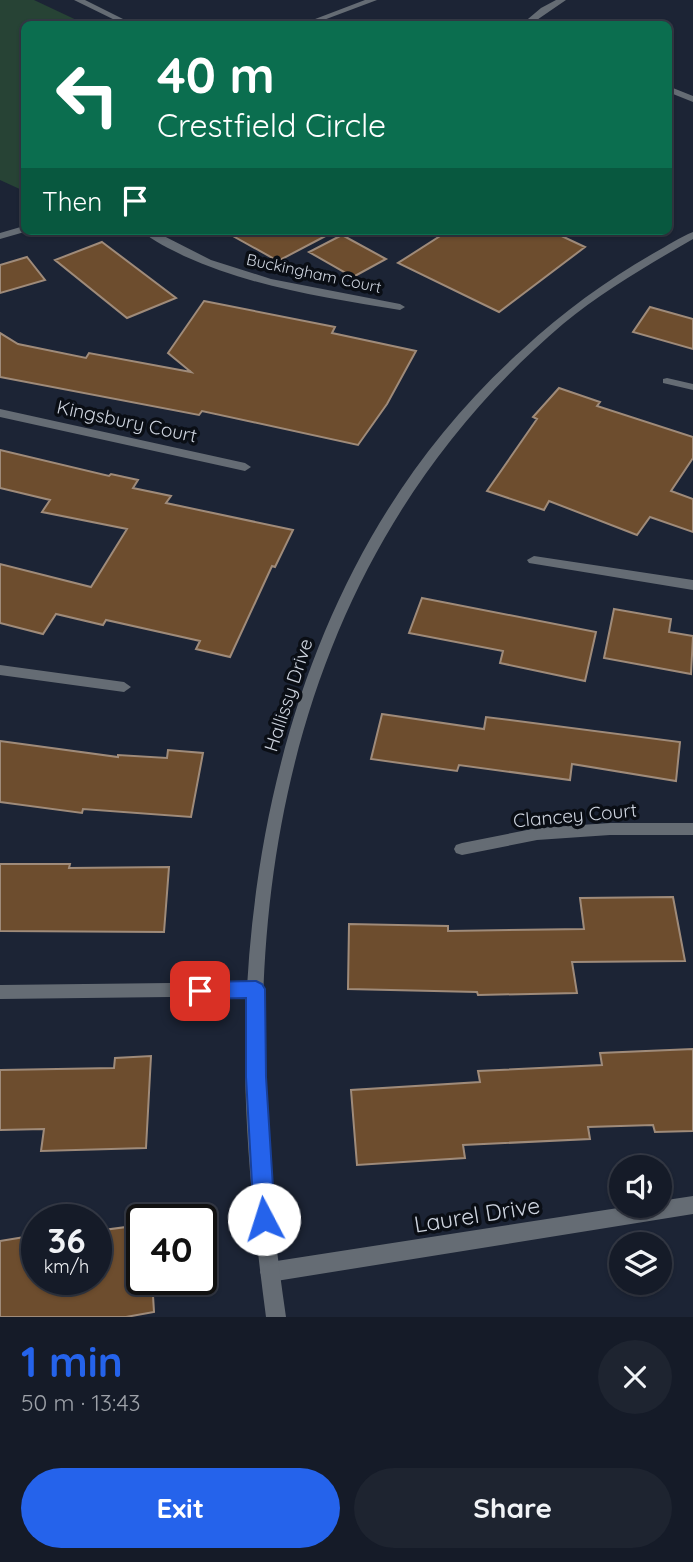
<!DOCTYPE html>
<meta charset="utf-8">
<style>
:root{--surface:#151b28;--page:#1e2430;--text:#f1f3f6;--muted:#9da1a8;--line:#343945;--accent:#2563eb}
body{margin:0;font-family:Quicksand,sans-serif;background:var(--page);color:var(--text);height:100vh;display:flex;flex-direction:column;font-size:26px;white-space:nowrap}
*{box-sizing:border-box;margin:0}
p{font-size:23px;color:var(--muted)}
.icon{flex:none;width:38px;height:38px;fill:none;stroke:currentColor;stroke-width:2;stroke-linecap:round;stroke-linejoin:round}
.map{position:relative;height:1317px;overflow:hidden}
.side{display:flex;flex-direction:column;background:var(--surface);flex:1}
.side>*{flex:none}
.hud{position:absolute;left:21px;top:21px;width:651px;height:214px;border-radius:10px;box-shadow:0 2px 5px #0004,0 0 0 2px var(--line);background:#0b6e4f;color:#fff;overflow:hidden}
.controls{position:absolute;left:609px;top:1155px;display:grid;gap:14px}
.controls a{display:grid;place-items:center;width:63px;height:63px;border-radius:50%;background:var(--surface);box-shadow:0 2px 5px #0004,0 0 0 2px var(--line);font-size:35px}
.speed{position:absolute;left:21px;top:1204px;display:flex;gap:14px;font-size:35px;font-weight:700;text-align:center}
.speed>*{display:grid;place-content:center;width:91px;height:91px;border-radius:50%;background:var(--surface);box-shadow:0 2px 5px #0004,0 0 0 2px var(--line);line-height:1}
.speed small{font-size:18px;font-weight:400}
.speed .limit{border:4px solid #111;border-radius:10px;background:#fff;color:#111}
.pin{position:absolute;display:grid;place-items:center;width:60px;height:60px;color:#fff;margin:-30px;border-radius:14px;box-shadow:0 4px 10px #0006}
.me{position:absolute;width:77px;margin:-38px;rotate:355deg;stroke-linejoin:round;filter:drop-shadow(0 0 5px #0008)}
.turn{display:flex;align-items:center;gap:24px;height:147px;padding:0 21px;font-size:32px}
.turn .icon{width:91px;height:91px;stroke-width:2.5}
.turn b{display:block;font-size:49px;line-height:60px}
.then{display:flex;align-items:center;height:66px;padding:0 21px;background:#0003;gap:14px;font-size:26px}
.round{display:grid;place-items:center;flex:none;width:74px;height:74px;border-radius:37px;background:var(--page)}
.headline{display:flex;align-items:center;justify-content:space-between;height:119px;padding:0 21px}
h1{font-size:42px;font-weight:700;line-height:52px;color:var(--accent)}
.primary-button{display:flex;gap:14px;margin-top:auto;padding:14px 21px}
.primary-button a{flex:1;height:80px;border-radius:42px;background:var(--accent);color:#fff;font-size:28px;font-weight:700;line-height:80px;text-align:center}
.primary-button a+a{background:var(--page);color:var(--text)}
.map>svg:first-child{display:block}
</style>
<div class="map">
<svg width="693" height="1317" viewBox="0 0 693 1317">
<rect width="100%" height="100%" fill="#1c2435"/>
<path fill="#274335" d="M0,0H34L85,24H24V191L0,180Z"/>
<path fill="#6d4d2e" stroke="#9f8b7a" stroke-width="2" d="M224,231H335L278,261Z
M448,231H551L585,247L499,312L398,263Z
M342,235L386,259L353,277L309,252Z
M102,242L176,298L127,318L55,260Z
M27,257L45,280L0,293V265Z
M204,301L335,327L332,333L416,351L387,404L358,445L202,411L199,415L0,377V333L18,344L86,358L89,353L191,372L168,353Z
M650,307L693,319V349L633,332Z
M559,388L600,402L597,406L693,437V458L671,491L693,499V532L650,517L637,535L549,501L544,510L487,491L537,419L533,417Z
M0,450L109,476L111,474L138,480L133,488L171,496L166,503L293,530L275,567L272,566L230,657L196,649L200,641L106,620L103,625L56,614L43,634L0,623V564L91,587L127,529L42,512L50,500L0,488Z
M422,598L596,632L585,681L500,663L503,651L409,633Z
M614,609L671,619L669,632L693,636L691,674L604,658Z
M382,714L484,729L486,717L680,742L676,781L572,764L570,780L459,765L457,771L371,759Z
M0,741L118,757V755L167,758L168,750L203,753L191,817L83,809L82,813L0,802Z
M0,864H70L69,868L169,867L164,932L0,931Z
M673,897L685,961L572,962L577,993L478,995L477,992L348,989L349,924L448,926V931L584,929L580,898Z
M693,1049V1131L655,1132L653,1125L588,1127L590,1139L463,1145L465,1158L357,1165L351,1090L480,1082L478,1071L602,1065L600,1053Z
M151,1056L146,1148L41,1151L44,1129L0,1130V1070L114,1068L115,1058Z
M142,1225V1279H152L154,1312L126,1317H0V1241L37,1235V1279H96V1231Z"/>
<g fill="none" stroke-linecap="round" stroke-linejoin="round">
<path fill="#656c74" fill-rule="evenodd" d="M74,0H85L133,24H123Z
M365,0H377L313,24H302Z"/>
<path fill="#656c74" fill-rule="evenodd" d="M556,0H566L531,24H522L541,8Z
M668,86L693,96V102L668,92Z
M24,226V231H28L0,239V233Z
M142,231H154L211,260L271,279L400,304L405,307L400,310C327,298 252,287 184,256C170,249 153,241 142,231Z
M667,378L693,384V390L663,383V379Z
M0,409L245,463L251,467L245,471L0,417Z
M534,556L693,580V590L529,563L527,560Z
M0,665L124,682L131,687L124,692L0,675Z
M610,823H693V835H610L537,840L462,855L456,853L454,849L456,845L462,843L537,828Z
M255,982L261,984L263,989L261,994L255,996L0,999V985Z
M693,1196V1214L270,1282L263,1279L260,1272L263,1265L270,1262L631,1206H660V1201Z"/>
<path fill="#656c74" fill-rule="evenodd" d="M693,232V239C648,265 603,291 563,324C340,514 256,783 263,1070C265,1153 274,1235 286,1317H266C255,1234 246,1150 245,1066C244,802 320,530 523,349C563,312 607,280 654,253C667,246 680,237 693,232Z"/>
</g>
<path fill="#2563eb" stroke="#184099" stroke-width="2" d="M256,981L262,984L265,989L266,1077L275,1219L272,1226L264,1229L257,1226L254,1219L246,1077V998L200,999L193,997L190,991L193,985L200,982Z"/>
<g text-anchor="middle" stroke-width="7" stroke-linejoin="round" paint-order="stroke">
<g font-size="16" fill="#ced4df" stroke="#0a0e15">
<text transform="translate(314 273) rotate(12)" y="6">Buckingham Court</text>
</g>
<g font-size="19" fill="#ced4df" stroke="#0a0e15">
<text transform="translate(127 421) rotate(12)" y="7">Kingsbury Court</text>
<text transform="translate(288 695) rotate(-72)" y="7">Hallissy Drive</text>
<text transform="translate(575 815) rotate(-5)" y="7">Clancey Court</text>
</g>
<g font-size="23" fill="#ced4df" stroke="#0a0e15">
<text transform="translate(477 1215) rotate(-9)" y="8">Laurel Drive</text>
</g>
</g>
</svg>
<div class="controls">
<a><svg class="icon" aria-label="sound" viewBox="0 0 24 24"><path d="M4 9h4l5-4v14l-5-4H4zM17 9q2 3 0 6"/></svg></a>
<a><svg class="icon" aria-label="layers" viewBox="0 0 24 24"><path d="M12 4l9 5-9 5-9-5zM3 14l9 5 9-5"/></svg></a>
</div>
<div class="speed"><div>36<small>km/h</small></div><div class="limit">40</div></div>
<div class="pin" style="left:200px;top:991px;background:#d93025"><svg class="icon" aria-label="arrive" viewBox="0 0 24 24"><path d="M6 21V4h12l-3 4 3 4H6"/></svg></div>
<svg class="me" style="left:264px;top:1219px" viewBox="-20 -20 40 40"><circle r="19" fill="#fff"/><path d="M0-13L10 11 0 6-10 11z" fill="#2563eb"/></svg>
<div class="hud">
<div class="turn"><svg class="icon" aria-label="left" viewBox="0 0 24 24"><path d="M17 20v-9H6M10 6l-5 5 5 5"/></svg><div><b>40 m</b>Crestfield Circle</div></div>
<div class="then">Then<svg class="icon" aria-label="arrive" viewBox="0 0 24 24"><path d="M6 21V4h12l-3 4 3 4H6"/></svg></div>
</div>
</div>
<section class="side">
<div class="headline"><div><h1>1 min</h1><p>50 m · 13:43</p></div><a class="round"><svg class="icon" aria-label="close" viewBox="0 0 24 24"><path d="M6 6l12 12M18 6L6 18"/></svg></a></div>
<div class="primary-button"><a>Exit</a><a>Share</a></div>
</section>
